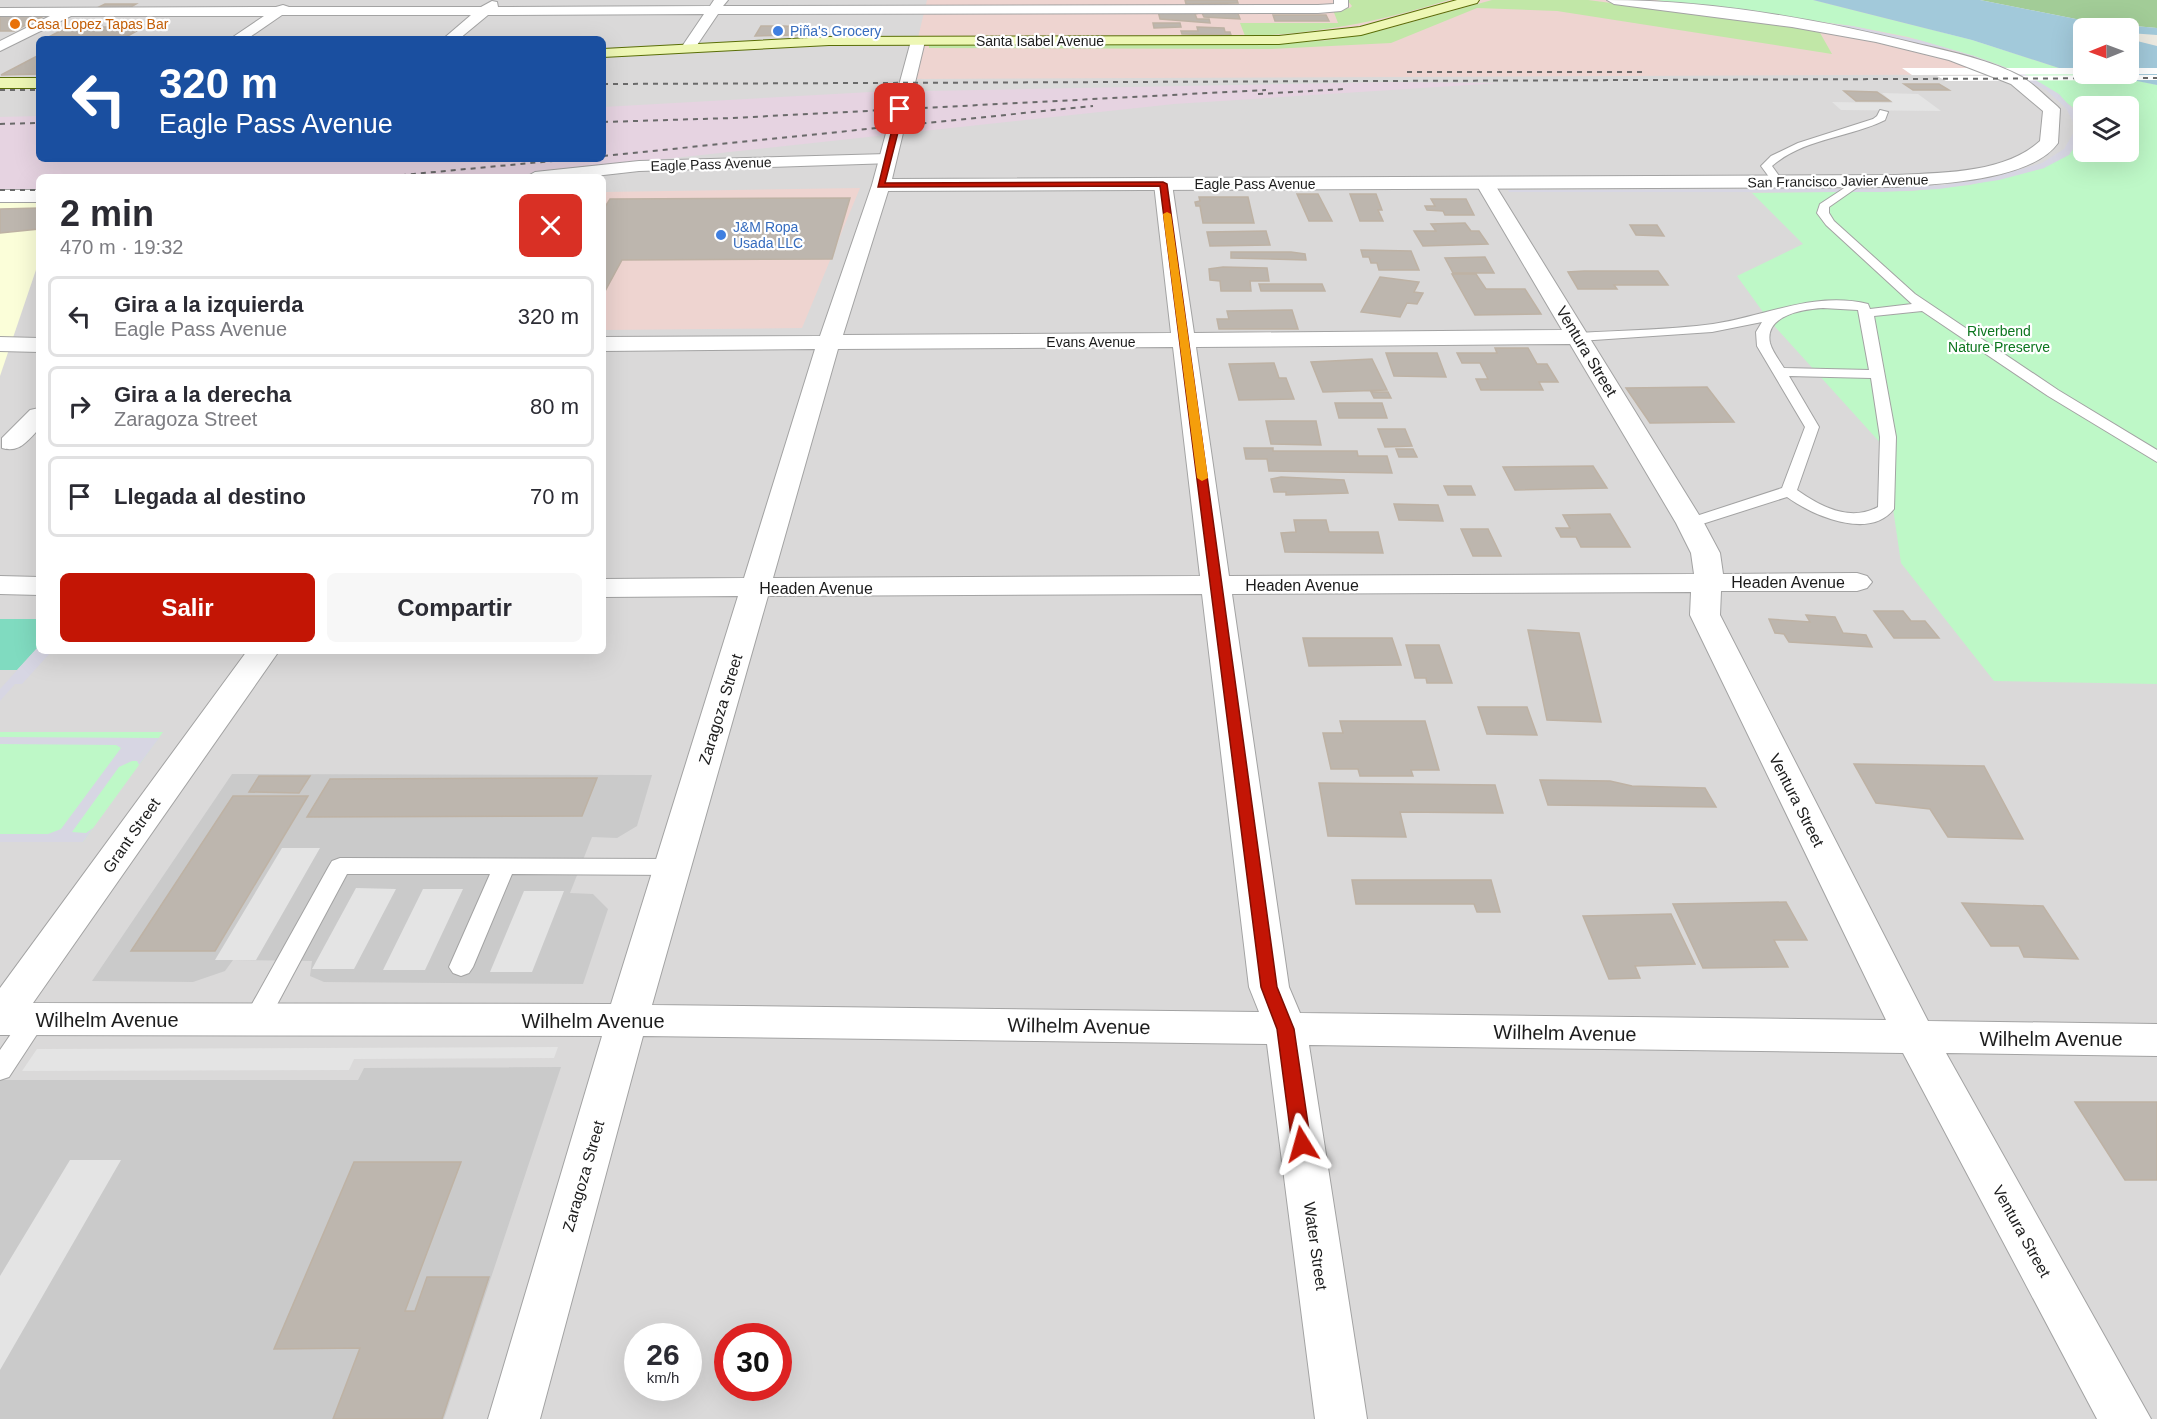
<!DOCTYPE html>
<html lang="es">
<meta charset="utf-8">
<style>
:root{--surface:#fff;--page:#f7f7f7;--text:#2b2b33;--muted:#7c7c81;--line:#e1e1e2;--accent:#c31505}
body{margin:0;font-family:Arial,sans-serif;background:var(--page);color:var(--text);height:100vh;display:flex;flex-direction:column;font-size:22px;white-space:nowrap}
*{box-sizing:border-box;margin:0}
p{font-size:20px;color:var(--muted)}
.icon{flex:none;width:33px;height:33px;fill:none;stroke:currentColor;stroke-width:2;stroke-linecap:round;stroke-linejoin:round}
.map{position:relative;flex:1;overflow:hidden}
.panel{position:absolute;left:36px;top:174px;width:570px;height:480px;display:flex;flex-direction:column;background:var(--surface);border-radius:9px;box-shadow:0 6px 24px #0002}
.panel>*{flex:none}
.guide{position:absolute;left:36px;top:36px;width:570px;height:126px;border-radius:9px;box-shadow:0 6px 24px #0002;background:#1a4fa0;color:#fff;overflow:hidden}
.needle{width:39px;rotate:269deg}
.buttons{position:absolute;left:2073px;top:18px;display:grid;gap:12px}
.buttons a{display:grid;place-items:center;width:66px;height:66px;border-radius:9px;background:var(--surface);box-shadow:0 6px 24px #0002;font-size:30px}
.speed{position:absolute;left:624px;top:1323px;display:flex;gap:12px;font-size:30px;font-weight:700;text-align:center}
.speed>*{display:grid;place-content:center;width:78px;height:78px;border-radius:50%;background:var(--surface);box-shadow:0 6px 24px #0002;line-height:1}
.speed small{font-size:15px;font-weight:400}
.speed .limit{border:9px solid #d22;background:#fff;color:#111}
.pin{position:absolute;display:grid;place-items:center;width:51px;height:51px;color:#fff;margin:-26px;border-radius:12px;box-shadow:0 3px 9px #0006}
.me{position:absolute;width:66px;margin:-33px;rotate:352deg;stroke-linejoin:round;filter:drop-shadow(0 0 4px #0008)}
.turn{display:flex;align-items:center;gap:21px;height:126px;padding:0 24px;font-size:27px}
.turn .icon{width:78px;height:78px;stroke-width:2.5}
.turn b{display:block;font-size:42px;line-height:51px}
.round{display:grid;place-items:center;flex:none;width:63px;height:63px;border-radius:9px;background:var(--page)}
.headline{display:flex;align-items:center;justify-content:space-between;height:102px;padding:0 24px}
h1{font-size:36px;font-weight:700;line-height:45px}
.action{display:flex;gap:12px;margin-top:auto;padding:12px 24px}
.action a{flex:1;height:69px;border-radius:9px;background:var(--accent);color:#fff;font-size:24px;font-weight:700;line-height:69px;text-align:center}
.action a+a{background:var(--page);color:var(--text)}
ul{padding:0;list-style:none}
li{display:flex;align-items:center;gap:18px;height:81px;margin:0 12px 9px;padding:0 12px;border:3px solid var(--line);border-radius:9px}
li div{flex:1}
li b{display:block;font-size:22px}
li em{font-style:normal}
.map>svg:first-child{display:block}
</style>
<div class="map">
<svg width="2157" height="1419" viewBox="0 0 2157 1419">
<rect width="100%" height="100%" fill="#edeae1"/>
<path fill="#dad9d9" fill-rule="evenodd" d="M0,0H1813L1905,22L2084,74L2157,85V1419H0ZM39,39H603V159H39ZM2084,106H2128V152H2084ZM39,177H603V651H39ZM638,1336H688V1388H638ZM728,1336H778V1388H728Z"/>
<path fill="#eed4d0" d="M927,0H1813L1905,22L2084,74H2105L908,79Z
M860,188L802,328L603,330V192Z"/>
<path fill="#e6d3e1" d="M1390,82L1500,83L1174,104L499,177H39V190L0,191V117L39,116V159H603V107L871,92Z"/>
<path fill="#fbfed9" d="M39,199V261L0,376V200Z"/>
<path fill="#cacaca" d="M232,774L652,775L637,826L617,838L592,837L570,893L593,894L608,909L583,984L324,982L310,976L312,961L233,960L225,971L193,982L92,981Z
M561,1067L444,1419H0V1080H358L364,1068Z"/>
<path fill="#c1e7a7" d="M1347,0H1449C1365,26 1298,37 1210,37C1194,37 1170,41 1156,36H1245L1240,23H1338L1333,10L1350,8L1352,6Z
M1492,0H1588L1803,28L1819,31L1832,54L1557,11L1477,8L1391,43L1271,49L929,48V45L1287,43L1330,40L1383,30Z"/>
<path fill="#a2cc97" d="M1980,0H2157V28L2091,22Z"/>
<path fill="#bef8c7" d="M1655,0H1813L1972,40L2059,68L2126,78L2157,85V684L1994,681L1901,563L1884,447L1768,319L1737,276L1803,244L1752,193L1911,191L1970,185L2044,168L2081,140L2083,135L2084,152H2128V106H2084L2083,128L2081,118L2074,108L2029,76L1974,56L1908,37L1852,26Z
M0,732H163L83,842H0Z"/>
<path fill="#80dbc0" d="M0,619H39V646L17,670H0Z"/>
<path fill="#e4e4e4" d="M1882,93L1918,94L1941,111L1841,110L1832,102L1893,103Z
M282,848H320L256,960H215Z
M356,888L396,889L354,969H312Z
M423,889H463L425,970H383Z
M524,891H564L532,972H490Z
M558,1047L554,1058L354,1059L349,1070L22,1071L37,1049Z
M70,1160H121L0,1370V1276Z"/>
<path fill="#d7d6e3" d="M1640,0L1852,26L1919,40L1974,56L2029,76L2059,94L2081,119L2083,135L2069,155L2044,168L1999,180L1939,189L1881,192H1509L1508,190L1866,189L1944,185L1994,177L2042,163L2064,149L2074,132V124L2066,108L2046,90L1997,66L1954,51L1835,26Z
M39,646V651H52L22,684H15L0,701V689Z
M0,737L159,738L139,765L137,761H132L119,767L72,832L86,833L93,828L83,842H0V834H48L61,829L121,748L116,745L0,744Z"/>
<path fill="#a2c9da" d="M1813,0H1980L2091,22L2157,28V35L2129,33L2128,28H2084L2083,71L2059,68L1972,40Z
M2129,39L2157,46V85L2102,74H2128Z"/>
<path fill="#fff" d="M1902,68H2083L2084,74H2128L2129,68H2157V74L1912,75Z
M2157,75V80L1946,81L1937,76Z"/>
<path fill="#bdb6ae" stroke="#beb2a4" stroke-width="1.5" d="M1185,0H1237L1238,3L1186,4Z
M105,4H136L129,8H97Z
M1158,11H1199L1200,13L1195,14L1197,19H1209L1210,23L1160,19Z
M1237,11L1240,19L1204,17L1202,13Z
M1273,15H1326L1329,21H1275Z
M0,16H44L14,31H0Z
M1153,23H1180L1181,27L1154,28Z
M761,26H784L800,27L797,35L755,36Z
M92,27H144L122,39H186H45L62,30H86Z
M1197,27L1224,28L1225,32H1230L1231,35L1182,34L1181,31H1198Z
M39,55V74L1,75Z
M1904,84H1939L1949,90H1913Z
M1844,91L1877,92L1890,101H1856Z
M1297,194H1318L1332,221H1309Z
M1350,194H1376L1382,210H1378L1383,221H1360Z
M1199,197H1248L1254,223H1203L1200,206H1196L1195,202L1200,201Z
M850,198L832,259L622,260L603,295V210L610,199Z
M1431,199H1466L1474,215H1445L1443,211L1427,210L1425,206H1435Z
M39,208V229L0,233V209Z
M1465,223L1471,231H1479L1488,244L1423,246L1414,231H1436L1431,224Z
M1630,225H1657L1664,236L1636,235Z
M1266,231L1270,245L1210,246L1207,232Z
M1361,250L1411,251L1419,270H1379L1377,263H1371L1369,257H1363Z
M1231,252H1291L1305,254L1306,260L1231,258Z
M1485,257L1494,273H1453L1445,258Z
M1223,267L1267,268L1269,281H1250L1251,291H1221L1220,281L1210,280L1209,269Z
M1584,271H1658L1668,285H1614L1617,289H1578L1568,272Z
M1452,274H1476L1486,289H1525L1541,314L1475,315Z
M1380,277L1419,282L1414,292L1423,293L1417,304L1407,303L1400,317L1361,312Z
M1259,284H1322L1325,291H1261Z
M1292,310L1298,329H1219L1217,319H1229L1227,311Z
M1495,348H1528L1537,364H1547L1558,382H1539L1543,390H1481L1476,379H1488L1480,363H1462L1457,353H1497Z
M1386,353H1437L1446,377L1394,376Z
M1372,359L1387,390L1323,392L1311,362Z
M1274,363L1279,378H1286L1294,399L1239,400L1229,364Z
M1707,387L1734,422L1650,423L1626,388Z
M1371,392H1388L1391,398H1374Z
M1335,403H1382L1387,418H1339Z
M1266,421H1316L1321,445L1271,444Z
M1378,429H1405L1412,446L1385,447Z
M1244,448H1273V451H1357L1358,456H1387L1392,473L1269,471L1267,459H1246Z
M1396,449H1413L1417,457H1399Z
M1593,466L1607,488L1515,490L1503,467Z
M1281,477L1344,480L1348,493L1286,495V492H1274L1271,479Z
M1444,486H1471L1475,495H1448Z
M1394,504L1438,505L1443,521L1399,520Z
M1610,514L1630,547H1581L1576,537H1561L1556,528H1570L1563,515Z
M1294,520H1326L1329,532H1378L1383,553L1285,552L1281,533L1296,532Z
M1461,529H1488L1501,556H1473Z
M1874,611H1903L1911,621H1925L1939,638H1894Z
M1806,615L1835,617L1843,633L1866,635L1872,647L1789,642L1784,634L1775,633L1769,619L1810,622Z
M1528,630L1579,633L1601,722L1547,720Z
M1303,638H1392L1401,665L1309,666Z
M1406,645H1439L1452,683H1427L1426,678H1415Z
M1478,707H1527L1537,735L1487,734Z
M1340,721H1425L1439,770H1411L1413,776H1360L1358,769H1331L1323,733H1343Z
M1854,764L1984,766L2023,839L1948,837L1930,809L1876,803Z
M259,776H310L299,793L249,792Z
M597,778L582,816L307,817L330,779Z
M1540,780L1610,781L1632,786L1705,788L1716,807L1548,805Z
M1319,783L1495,785L1503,813L1400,812L1406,837L1328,836Z
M233,796H308L215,951H131Z
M1352,880H1491L1500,912H1477L1474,904H1356Z
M1786,902L1807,940H1774L1788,967L1703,968L1673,904Z
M1962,903L2043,906L2078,959L2024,957L2019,946H1991Z
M1671,914L1695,964L1635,966L1640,978L1609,979L1583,916Z
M2075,1102H2157V1180H2125Z
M354,1162H461L405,1311H415L427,1277H489L442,1419H333L360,1348L274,1349Z"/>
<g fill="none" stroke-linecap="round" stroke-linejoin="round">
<defs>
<path id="service" d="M1880,110L1888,112L1885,120C1849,138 1804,138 1772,166L1784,183L1783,185H1775L1761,166L1771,156L1798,143L1873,119L1877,116Z
M1858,179L1862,180V184L1829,207V213L1834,221L1915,294L2058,390L2157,450V462L2048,396L1922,311L1874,316L1896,437L1894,509C1869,541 1812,515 1787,497L1696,526H1684L1682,523L1684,520L1782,488L1805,427L1757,346L1756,332L1762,322L1712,332L1579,341L1572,337L1579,333C1623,330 1669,330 1713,324C1766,316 1814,291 1868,304L1870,309L1912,304L1826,225L1817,213L1820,204ZM1823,308L1858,310L1869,370L1784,368C1779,360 1772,351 1770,343C1764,315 1804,309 1823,308ZM1789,376L1871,378L1880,437L1878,507C1850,522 1821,507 1797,490L1819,427Z
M340,858L673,859L681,862L684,867L681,872L673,875L512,874L473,967L469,973L461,976L453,973L449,967L490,874H347L265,1027L256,1029L247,1027L244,1020L247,1013L329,866L332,861Z
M35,1010L44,1012L47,1019L9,1077L0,1080V1050L26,1012Z"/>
<path id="minor" d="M714,0H728L723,6L1318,5L1334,4V0H1348V7L1341,11L1318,13L718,14L693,51L688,52L681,48L704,14L488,15L459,39H443L471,15H282L247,39H230L264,16H71L0,51V41L50,16H0V8L276,7L283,5L289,7H481L492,1L497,2L498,7L710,6Z
M887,154L896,159L893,163L639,171L586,177H526L535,172L639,161Z
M1163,178L1172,184L1194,333L1562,330L1476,184L1485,178L1492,180L1704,523L1720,553L1723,574L1857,573L1867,576L1872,582L1867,588L1857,591H1721L1720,615L1928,1021L2157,1024V1056L1946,1053L2151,1419H2097L1903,1053L1309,1045L1367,1419H1315L1267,1044L643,1036L540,1419H488L602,1036L0,1035V988L247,651H279L33,1003L611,1004L738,596L603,597V579L744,578L815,349L603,351V337L820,336L872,185L881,179L890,185L843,335L1171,333L1154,184ZM1570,344L1676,523L1691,553L1694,574L1229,576L1196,347ZM1173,347L1200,576L773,578L838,349ZM1691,592L1690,615L1886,1020L1300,1013L1289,987L1232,594ZM1202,594L1249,987L1259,1012L652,1005L768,596Z
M0,190H39V202H0Z
M0,337L39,338V352L0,351Z
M39,408V429C27,441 20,453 2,448V438L30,410Z
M0,576L39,577V595L0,594Z"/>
<path id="tertiary" d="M1607,0C1711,0 1818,19 1918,44C1952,52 1991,60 2022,77C2034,84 2046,97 2057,106L2060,109L2058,143C2031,181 1937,184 1893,187L881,191L872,185L911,41L918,37L925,41L892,179L1893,175C1939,173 2004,174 2040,141L2043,111L2011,84L1949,60L1876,42L1792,27L1614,4Z"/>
<path id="secondary" d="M1457,0H1479L1477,3L1361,35L1279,44L829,45L603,57V49L829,37L1279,36L1360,27Z
M0,78H39V88H0Z"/>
</defs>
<use href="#service" stroke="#a3a3a3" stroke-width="2"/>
<use href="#minor" stroke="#a3a3a3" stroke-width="2"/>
<use href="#tertiary" stroke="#a3a3a3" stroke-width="2"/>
<use href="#secondary" stroke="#5a6e07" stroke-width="2"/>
<use href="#service" fill="#fff" fill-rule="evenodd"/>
<use href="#minor" fill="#fff" fill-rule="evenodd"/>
<use href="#tertiary" fill="#fff" fill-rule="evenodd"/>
<use href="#secondary" fill="#eef7b5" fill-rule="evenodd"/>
<path stroke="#6a6a6a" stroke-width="2" stroke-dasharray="5 5" stroke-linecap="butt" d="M1407,72H1647
M603,84L2157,78
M0,90H39
M1258,94L1345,89
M603,122L732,118L1266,90
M0,124L39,123
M603,156L1093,106
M381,177L574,159
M0,190H39"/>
</g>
<path fill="#c31505" stroke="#7f0e03" stroke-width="1.5" d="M900,107L904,109L885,183L1163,182L1167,184L1277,987L1294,1029L1311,1144L1308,1149L1302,1152L1295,1149L1292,1144L1277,1029L1261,987L1160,186L878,187L897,109Z"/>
<path fill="#f59e0b" d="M1167,212L1171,214L1208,478L1202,481L1197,478L1163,214Z"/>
<circle fill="#e8710a" stroke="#fff" stroke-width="2" cx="15" cy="24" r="6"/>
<g fill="#3f7fe0" stroke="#fff" stroke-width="2">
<circle cx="778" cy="31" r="6"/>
<circle cx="721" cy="235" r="6"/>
</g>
<g text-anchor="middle" stroke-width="4.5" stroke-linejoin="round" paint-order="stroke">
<g font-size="14" fill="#c56008" stroke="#fff" text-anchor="start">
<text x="27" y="29">Casa Lopez Tapas Bar</text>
</g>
<g font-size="14" fill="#366cbe" stroke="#fff" text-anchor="start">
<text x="790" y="36">Piña's Grocery</text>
<text x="733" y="232">J&amp;M Ropa<tspan x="733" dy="16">Usada LLC</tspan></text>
</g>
<g font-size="14" fill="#1c1c1c" stroke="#fff">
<text x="1040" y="46">Santa Isabel Avenue</text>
<text transform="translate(711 164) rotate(-2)" y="5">Eagle Pass Avenue</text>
<text transform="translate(1838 181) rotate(-1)" y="5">San Francisco Javier Avenue</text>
<text x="1255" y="189">Eagle Pass Avenue</text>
<text x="1091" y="347">Evans Avenue</text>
</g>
<g font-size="14" fill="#0d761f" stroke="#fff">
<text x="1999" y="336">Riverbend<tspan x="1999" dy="16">Nature Preserve</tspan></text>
</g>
<g font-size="16" fill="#1c1c1c" stroke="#fff">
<text transform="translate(1587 351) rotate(59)" y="6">Ventura Street</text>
<text x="1788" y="588">Headen Avenue</text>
<text x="1302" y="591">Headen Avenue</text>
<text x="816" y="594">Headen Avenue</text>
<text transform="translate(720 709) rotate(-73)" y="6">Zaragoza Street</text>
<text transform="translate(1797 800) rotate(63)" y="6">Ventura Street</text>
<text transform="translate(131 835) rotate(-55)" y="6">Grant Street</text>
<text transform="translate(583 1176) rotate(-74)" y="6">Zaragoza Street</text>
<text transform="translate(2022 1231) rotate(61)" y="6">Ventura Street</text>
<text transform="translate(1316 1246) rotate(82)" y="6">Water Street</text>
</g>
<g font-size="20" fill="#1c1c1c" stroke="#fff">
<text x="107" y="1027">Wilhelm Avenue</text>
<text x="593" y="1028">Wilhelm Avenue</text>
<text transform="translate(1079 1026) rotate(1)" y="7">Wilhelm Avenue</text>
<text transform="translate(1565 1033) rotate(1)" y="7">Wilhelm Avenue</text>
<text x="2051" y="1046">Wilhelm Avenue</text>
</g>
</g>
</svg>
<div class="buttons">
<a><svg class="needle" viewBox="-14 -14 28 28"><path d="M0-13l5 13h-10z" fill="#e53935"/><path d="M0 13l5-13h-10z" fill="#7c7c81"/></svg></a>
<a><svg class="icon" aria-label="layers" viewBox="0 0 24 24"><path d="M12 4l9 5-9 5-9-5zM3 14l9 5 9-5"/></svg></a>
</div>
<div class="speed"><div>26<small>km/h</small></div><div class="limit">30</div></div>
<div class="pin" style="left:900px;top:109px;background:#d93025"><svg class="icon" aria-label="arrive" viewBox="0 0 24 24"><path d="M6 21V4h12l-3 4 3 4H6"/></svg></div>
<svg class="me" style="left:1302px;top:1144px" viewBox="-20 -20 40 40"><path d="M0-17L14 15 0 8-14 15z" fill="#c31505" stroke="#fff" stroke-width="4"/></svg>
<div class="guide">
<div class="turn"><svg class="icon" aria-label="left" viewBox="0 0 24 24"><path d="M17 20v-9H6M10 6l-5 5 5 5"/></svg><div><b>320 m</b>Eagle Pass Avenue</div></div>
</div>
<section class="panel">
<div class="headline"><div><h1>2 min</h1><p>470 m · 19:32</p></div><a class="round" style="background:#d93025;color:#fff"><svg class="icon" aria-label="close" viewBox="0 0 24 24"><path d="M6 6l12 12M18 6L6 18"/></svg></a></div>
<ul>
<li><svg class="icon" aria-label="left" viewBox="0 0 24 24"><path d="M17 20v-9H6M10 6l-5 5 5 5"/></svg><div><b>Gira a la izquierda</b><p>Eagle Pass Avenue</p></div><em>320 m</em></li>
<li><svg class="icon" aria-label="right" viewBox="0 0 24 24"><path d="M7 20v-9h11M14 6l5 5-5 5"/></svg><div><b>Gira a la derecha</b><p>Zaragoza Street</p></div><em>80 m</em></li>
<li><svg class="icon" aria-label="arrive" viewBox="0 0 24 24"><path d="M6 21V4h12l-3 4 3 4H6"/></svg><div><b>Llegada al destino</b></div><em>70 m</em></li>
</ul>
<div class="action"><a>Salir</a><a>Compartir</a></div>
</section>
</div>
